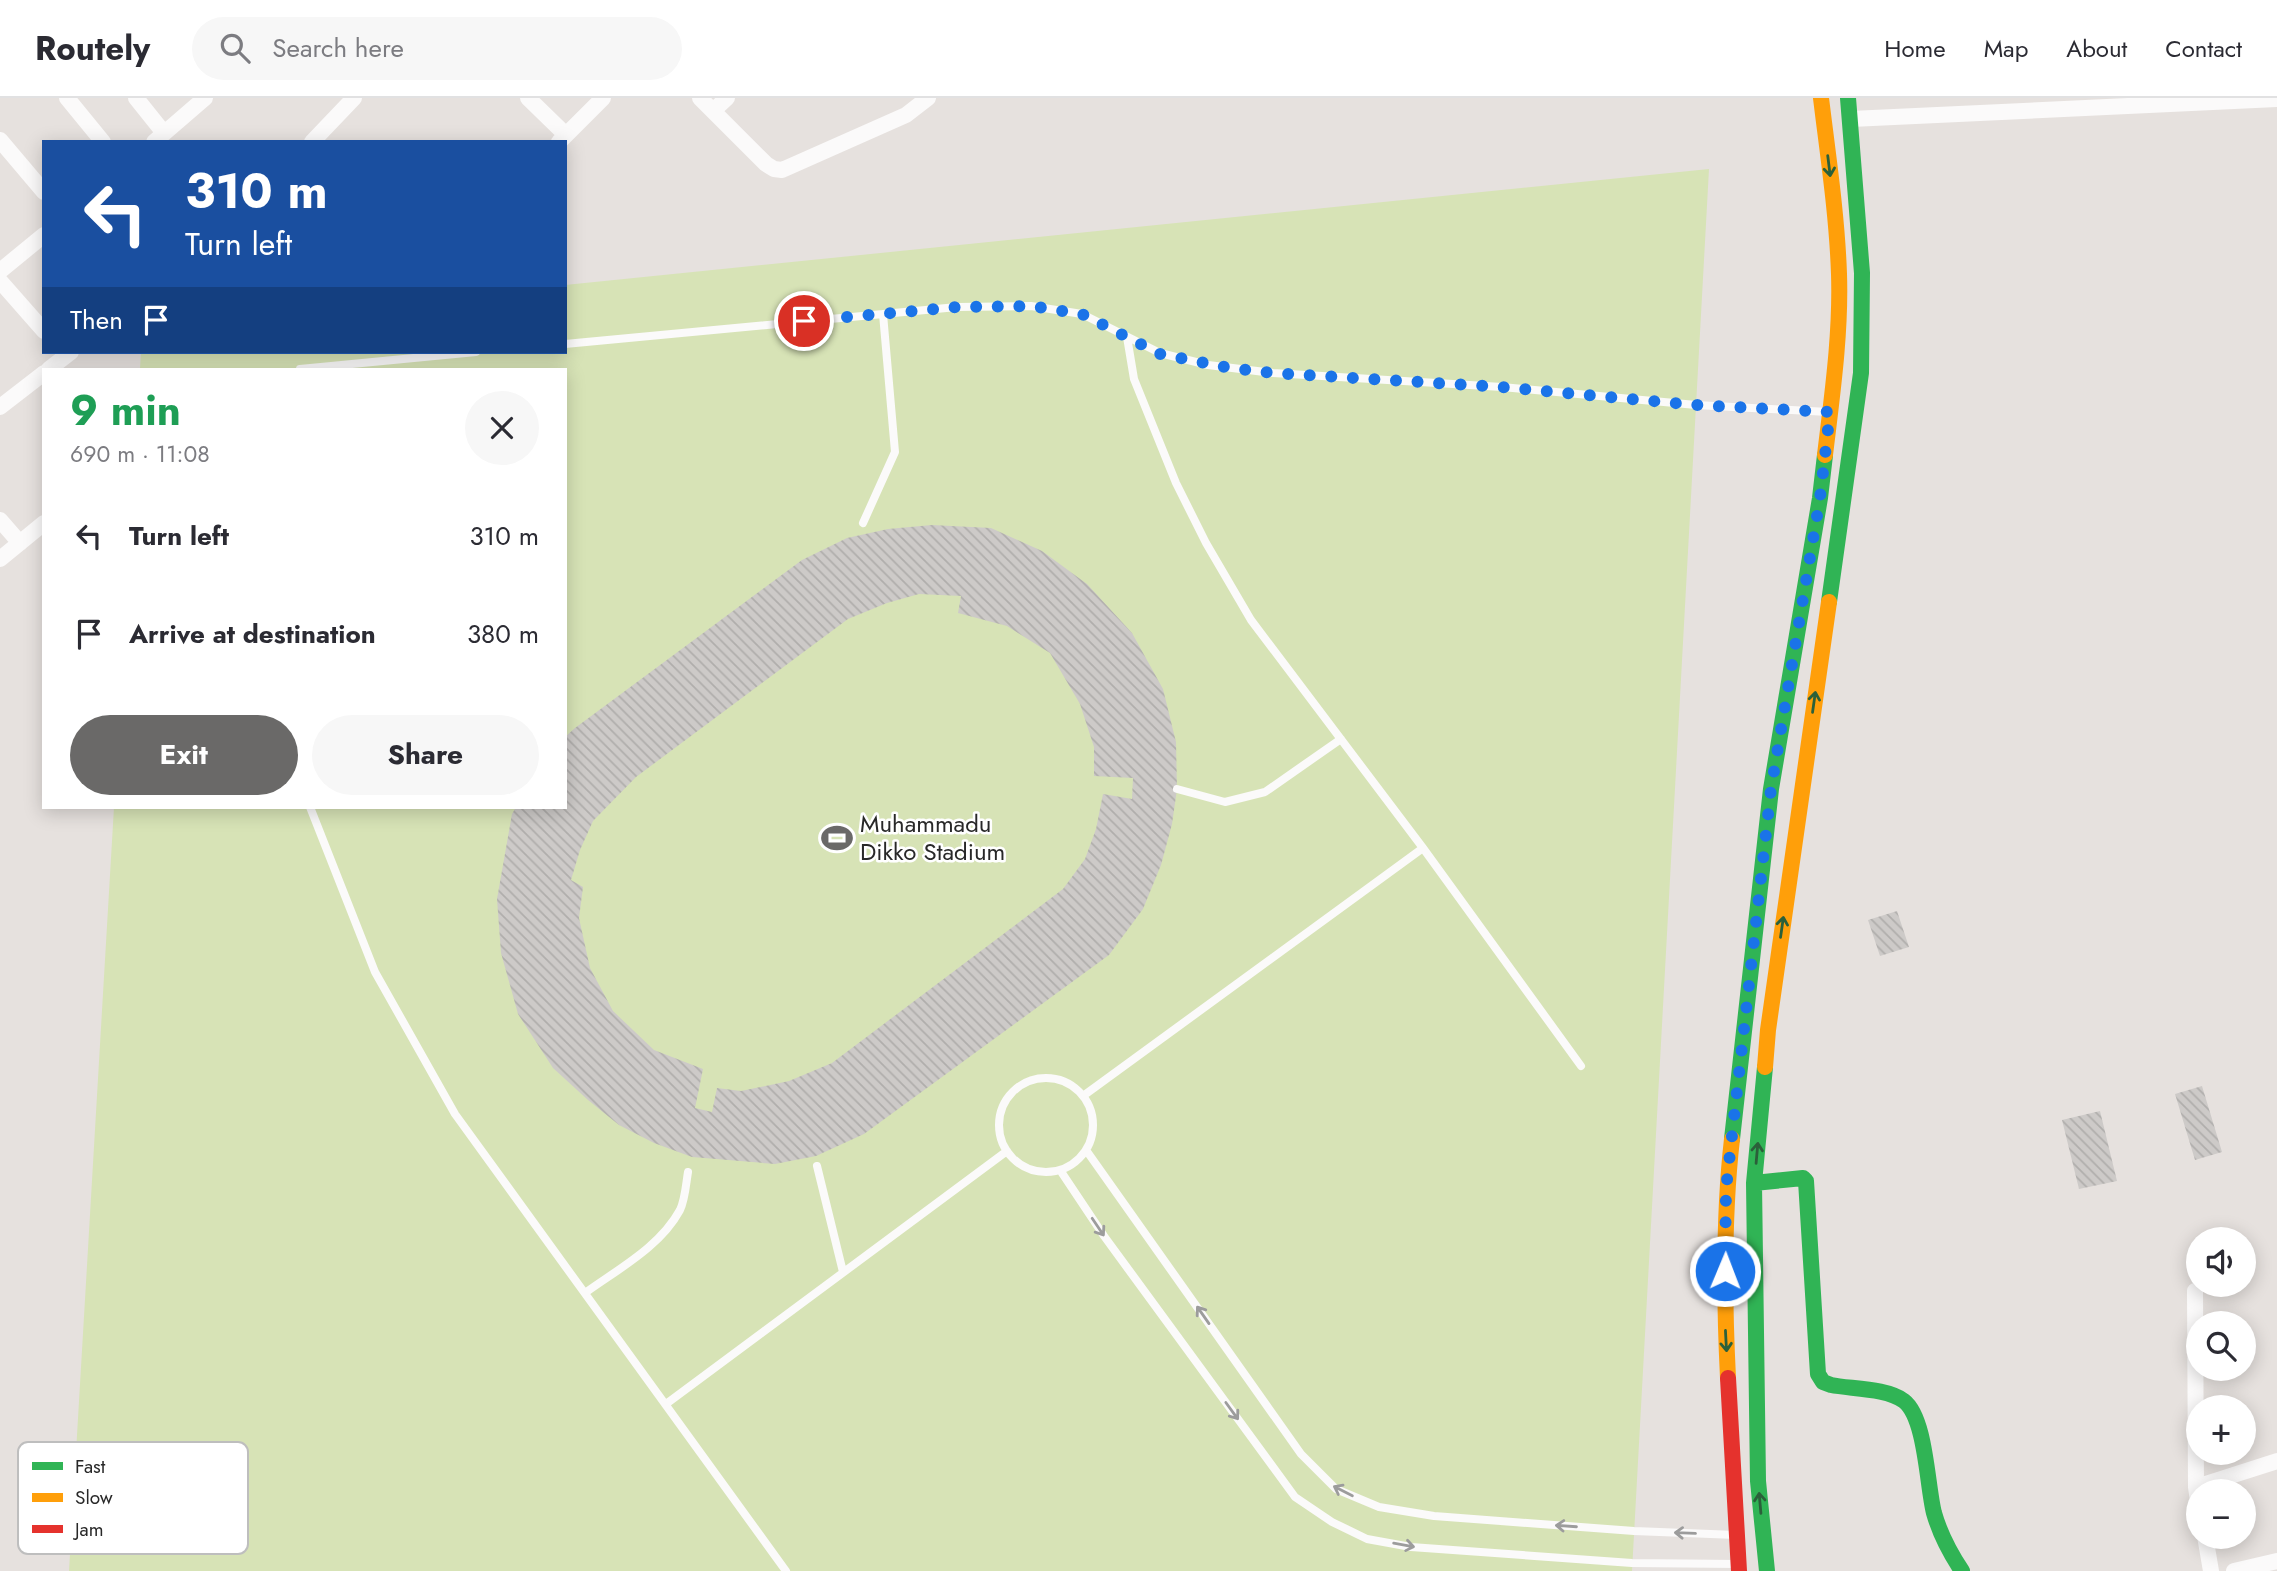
<!DOCTYPE html>
<meta charset="utf-8">
<style>
:root{--surface:#fff;--page:#f7f7f7;--text:#2b2b33;--muted:#7c7c81;--line:#e1e1e2;--accent:#6a6968}
body{margin:0;font-family:Jost,sans-serif;background:var(--page);color:var(--text);height:100vh;display:flex;flex-direction:column;font-size:26px;white-space:nowrap}
*{box-sizing:border-box;margin:0}
p{font-size:23px;color:var(--muted)}
.icon{flex:none;width:38px;height:38px;fill:none;stroke:currentColor;stroke-width:2;stroke-linecap:round;stroke-linejoin:round}
.map{position:relative;flex:1;overflow:hidden}
.drawer{position:absolute;left:42px;top:270px;width:525px;height:441px;display:flex;flex-direction:column;background:var(--surface);border-radius:0px;box-shadow:0 4px 18px #0003}
.drawer>*{flex:none}
.top-card{position:absolute;left:42px;top:42px;width:525px;height:214px;border-radius:0px;box-shadow:0 4px 18px #0003;background:#1a4fa0;color:#fff;overflow:hidden}
.controls{position:absolute;left:2186px;top:1129px;display:grid;gap:14px}
.controls a{display:grid;place-items:center;width:70px;height:70px;border-radius:50%;background:var(--surface);box-shadow:0 4px 18px #0003;font-size:35px}
.pin{position:absolute;display:grid;place-items:center;width:60px;height:60px;color:#fff;margin:-30px;border:4px solid #fff;border-radius:50%;box-shadow:0 2px 7px #0007}
.me{position:absolute;width:77px;margin:-38px;rotate:1deg;stroke-linejoin:round;filter:drop-shadow(0 0 5px #0008)}
.turn{display:flex;align-items:center;gap:24px;height:147px;padding:0 28px;font-size:32px}
.turn .icon{width:91px;height:91px;stroke-width:2.5}
.turn b{display:block;font-size:49px;line-height:60px}
.then{display:flex;align-items:center;height:66px;padding:0 28px;background:#0003;gap:14px;font-size:26px}
.round{display:grid;place-items:center;flex:none;width:74px;height:74px;border-radius:37px;background:var(--page)}
.summary{display:flex;align-items:center;justify-content:space-between;height:119px;padding:0 28px}
h1{font-size:42px;font-weight:700;line-height:52px;color:#1e9e55}
.button{display:flex;gap:14px;margin-top:auto;padding:14px 28px}
.button a{flex:1;height:80px;border-radius:42px;background:var(--accent);color:#fff;font-size:28px;font-weight:700;line-height:80px;text-align:center}
.button a+a{background:var(--page);color:var(--text)}
ul{padding:0;list-style:none}
li{display:flex;align-items:center;gap:21px;height:98px;padding:0 28px}
li div{flex:1}
li b{display:block;font-size:26px}
li em{font-style:normal}
header{display:flex;align-items:center;gap:42px;box-sizing:border-box;height:98px;padding:0 35px;background:var(--surface);border-bottom:2px solid var(--line)}
header strong{font-size:33px}
nav{display:flex;gap:38px;margin-inline-start:auto;font-size:24px}
.search{width:490px;height:63px;background:var(--page);display:flex;align-items:center;gap:18px;box-sizing:border-box;padding:0 24px;border-radius:38px;color:var(--muted);font-size:26px}
.map>svg:first-child{display:block}
</style>
<header>
<strong>Routely</strong>
<div class="search"><svg class="icon" aria-label="search" viewBox="0 0 24 24"><circle cx="10" cy="10" r="6"/><path d="M15 15l6 6"/></svg>Search here</div>
<nav><a>Home</a><a>Map</a><a>About</a><a>Contact</a></nav>
</header>
<div class="map">
<svg width="2277" height="1473" viewBox="0 0 2277 1473">
<defs>
<pattern id="building-back-hatch" width="6" height="6" patternUnits="userSpaceOnUse" patternTransform="scale(1.75)"><rect width="6" height="6" fill="#cdcac8"/><path d="M-1 5l2 2M0 0l6 6M5-1l2 2" fill="none" stroke="#b0aeac"/></pattern>
</defs>
<rect width="100%" height="100%" fill="#e6e1de"/>
<path fill="#d7e3b6" d="M1709,71L1632,1473H69L114,709H565V271H140L141,254H565V187Z"/>
<path fill="url(#building-back-hatch)" fill-rule="evenodd" d="M932,427L991,430L1042,453L1087,486L1132,535L1163,591L1176,644L1177,691L1172,726L1161,767L1143,811L1109,857L864,1036L816,1058L775,1066L692,1059L654,1045L619,1027L588,1002L553,970L518,916L501,855L497,801L512,716L516,709H565V639L575,630L802,462L847,440L888,431ZM919,496L961,498L958,515L1007,528L1050,555L1080,606L1094,649V678L1133,680L1132,701L1103,696L1096,731L1085,761L1063,791L832,965L789,983L741,993L717,990L712,1014L695,1010L703,971L654,952L613,913L590,870L579,820L583,789L571,782L580,752L593,723L636,679L848,521L887,505Z
M1897,813L1909,849L1880,858L1868,822Z
M2202,988L2222,1054L2195,1062L2175,996Z
M2100,1013L2117,1083L2079,1091L2062,1022Z"/>
<g fill="none" stroke-linecap="round" stroke-linejoin="round">
<path stroke="#fbfafa" stroke-width="8" d="M1127,239L1134,281L1176,385L1206,445L1251,522L1423,750L1581,968
M565,246L957,209L1031,208L1082,216L1160,255L1208,267L1273,275L1502,289L1696,307L1828,314
M300,271L476,254
M863,425L895,354L883,216
M1177,691L1225,704L1265,694L1341,641
M310,709L375,874L455,1016L786,1473
M999 1027a47 47 0 1 1 94 0a47 47 0 1 1-94 0Z
M1083,998L1423,750
M1086,1052L1301,1356L1336,1391L1379,1409L1434,1418L1634,1433L1736,1437
M817,1068L843,1174
M1060,1072L1104,1138L1295,1399L1332,1424L1367,1441L1411,1449L1632,1465L1738,1466
M585,1195C618,1171 660,1149 680,1112C685,1102 686,1086 688,1074
M666,1306L1007,1053"/>
<path stroke="#fbfafa" stroke-width="16" d="M67,0L103,44
M136,0L164,35
M528,0L566,37
M700,0L766,66L774,71L782,72L906,17L928,0
M713,13L727,0
M1851,21L2277,1
M0,42L44,94
M154,44L205,0
M312,44L354,0
M559,44L603,0
M0,173L44,137
M0,183L44,233
M49,271L71,254
M0,309L44,275
M0,422L20,445
M0,461L44,425
M2195,1193L2196,1389L2198,1403
M2196,1389L2277,1363
M2205,1438L2211,1473
M2234,1473L2277,1463"/>
<path stroke="#30b455" stroke-width="16" d="M1829,504L1861,275L1862,175L1848,0
M1765,969L1754,1085L1758,1383L1767,1473
M1732,1041L1771,691L1820,400L1825,357
M1754,1085L1803,1080L1806,1083L1818,1276L1823,1284L1831,1287C1851,1291 1887,1290 1904,1303C1926,1320 1927,1388 1934,1415C1940,1436 1950,1455 1962,1473"/>
<path stroke="#ff9f0a" stroke-width="16" d="M1821,0C1828,58 1837,117 1839,176C1841,236 1832,298 1825,357
M1765,969L1768,932L1829,504
M1728,1280C1724,1200 1723,1120 1732,1041"/>
<path stroke="#e5322d" stroke-width="16" d="M1728,1280L1739,1473"/>
</g>
<defs><path id="oneway-shaft" d="M-6 0H5M1.5-3L5.5 0L1.5 3" fill="none" stroke-width="1.6" stroke-linecap="round" stroke-linejoin="round" transform="scale(1.75)"/></defs>
<g stroke="#2b603a">
<use href="#oneway-shaft" transform="translate(1829 68) rotate(83)"/>
<use href="#oneway-shaft" transform="translate(1814 604) rotate(-82)"/>
<use href="#oneway-shaft" transform="translate(1782 829) rotate(-82)"/>
<use href="#oneway-shaft" transform="translate(1757 1055) rotate(-85)"/>
<use href="#oneway-shaft" transform="translate(1726 1243) rotate(87)"/>
<use href="#oneway-shaft" transform="translate(1760 1405) rotate(-95)"/>
</g>
<g stroke="#9c9c9c">
<use href="#oneway-shaft" transform="translate(1098 1129) rotate(56)"/>
<use href="#oneway-shaft" transform="translate(1203 1217) rotate(-125)"/>
<use href="#oneway-shaft" transform="translate(1232 1313) rotate(54)"/>
<use href="#oneway-shaft" transform="translate(1343 1393) rotate(-153)"/>
<use href="#oneway-shaft" transform="translate(1566 1428) rotate(-176)"/>
<use href="#oneway-shaft" transform="translate(1685 1435) rotate(-178)"/>
<use href="#oneway-shaft" transform="translate(1404 1447) rotate(10)"/>
</g>
<g fill="none" stroke-linecap="round" stroke-linejoin="round">
<path stroke="#1a73e8" stroke-width="12" stroke-dasharray="0 21.6" d="M804,223L957,209L1031,208L1082,216L1160,256L1230,270L1273,275L1502,289L1696,307L1830,314L1820,400L1771,691L1726,1091L1725,1173"/>
</g>
<defs>
<symbol id="stadium-bare" viewBox="-9 -9 18 18"><path d="M0-5a6.5 5 0 1 0 0 10a6.5 5 0 1 0 0-10ZM-3.5-1.8h7v3.6h-7Z" fill="#6a6968" stroke="#fff" stroke-width="2.5" paint-order="stroke"/></symbol>
</defs>
<g fill-rule="evenodd">
<use href="#stadium-bare" x="815" y="718" width="44" height="44"/>
</g>
<g text-anchor="middle" stroke-width="5" stroke-linejoin="round" paint-order="stroke">
<g font-size="24" fill="#282828" stroke="#fff" text-anchor="start">
<text x="860" y="734">Muhammadu<tspan x="860" dy="28">Dikko Stadium</tspan></text>
</g>
</g>
<rect x="18" y="1344" width="230" height="112" rx="10" fill="#fff" stroke="#bebebe" stroke-width="2"/>
<rect x="32" y="1364" width="31" height="8" fill="#30b455"/>
<rect x="32" y="1395" width="31" height="9" fill="#ff9f0a"/>
<rect x="32" y="1427" width="31" height="8" fill="#e5322d"/>
<g font-size="19" fill="#282828">
<text x="75" y="1375">Fast</text>
<text x="75" y="1406">Slow</text>
<text x="75" y="1438">Jam</text>
</g>
</svg>
<div class="controls">
<a><svg class="icon" aria-label="sound" viewBox="0 0 24 24"><path d="M4 9h4l5-4v14l-5-4H4zM17 9q2 3 0 6"/></svg></a>
<a><svg class="icon" aria-label="search" viewBox="0 0 24 24"><circle cx="10" cy="10" r="6"/><path d="M15 15l6 6"/></svg></a>
<a>+</a>
<a>−</a>
</div>
<div class="pin" style="left:804px;top:223px;background:#d93025"><svg class="icon" aria-label="arrive" viewBox="0 0 24 24"><path d="M6 21V4h12l-3 4 3 4H6"/></svg></div>
<svg class="me" style="left:1725px;top:1173px" viewBox="-20 -20 40 40"><circle r="17" fill="#1a73e8" stroke="#fff" stroke-width="3"/><path d="M0-11L8 9 0 5-8 9z" fill="#fff"/></svg>
<div class="top-card">
<div class="turn"><svg class="icon" aria-label="left" viewBox="0 0 24 24"><path d="M17 20v-9H6M10 6l-5 5 5 5"/></svg><div><b>310 m</b>Turn left</div></div>
<div class="then">Then<svg class="icon" aria-label="arrive" viewBox="0 0 24 24"><path d="M6 21V4h12l-3 4 3 4H6"/></svg></div>
</div>
<section class="drawer">
<div class="summary"><div><h1>9 min</h1><p>690 m · 11:08</p></div><a class="round"><svg class="icon" aria-label="close" viewBox="0 0 24 24"><path d="M6 6l12 12M18 6L6 18"/></svg></a></div>
<ul>
<li><svg class="icon" aria-label="left" viewBox="0 0 24 24"><path d="M17 20v-9H6M10 6l-5 5 5 5"/></svg><div><b>Turn left</b></div><em>310 m</em></li>
<li><svg class="icon" aria-label="arrive" viewBox="0 0 24 24"><path d="M6 21V4h12l-3 4 3 4H6"/></svg><div><b>Arrive at destination</b></div><em>380 m</em></li>
</ul>
<div class="button"><a>Exit</a><a>Share</a></div>
</section>
</div>
